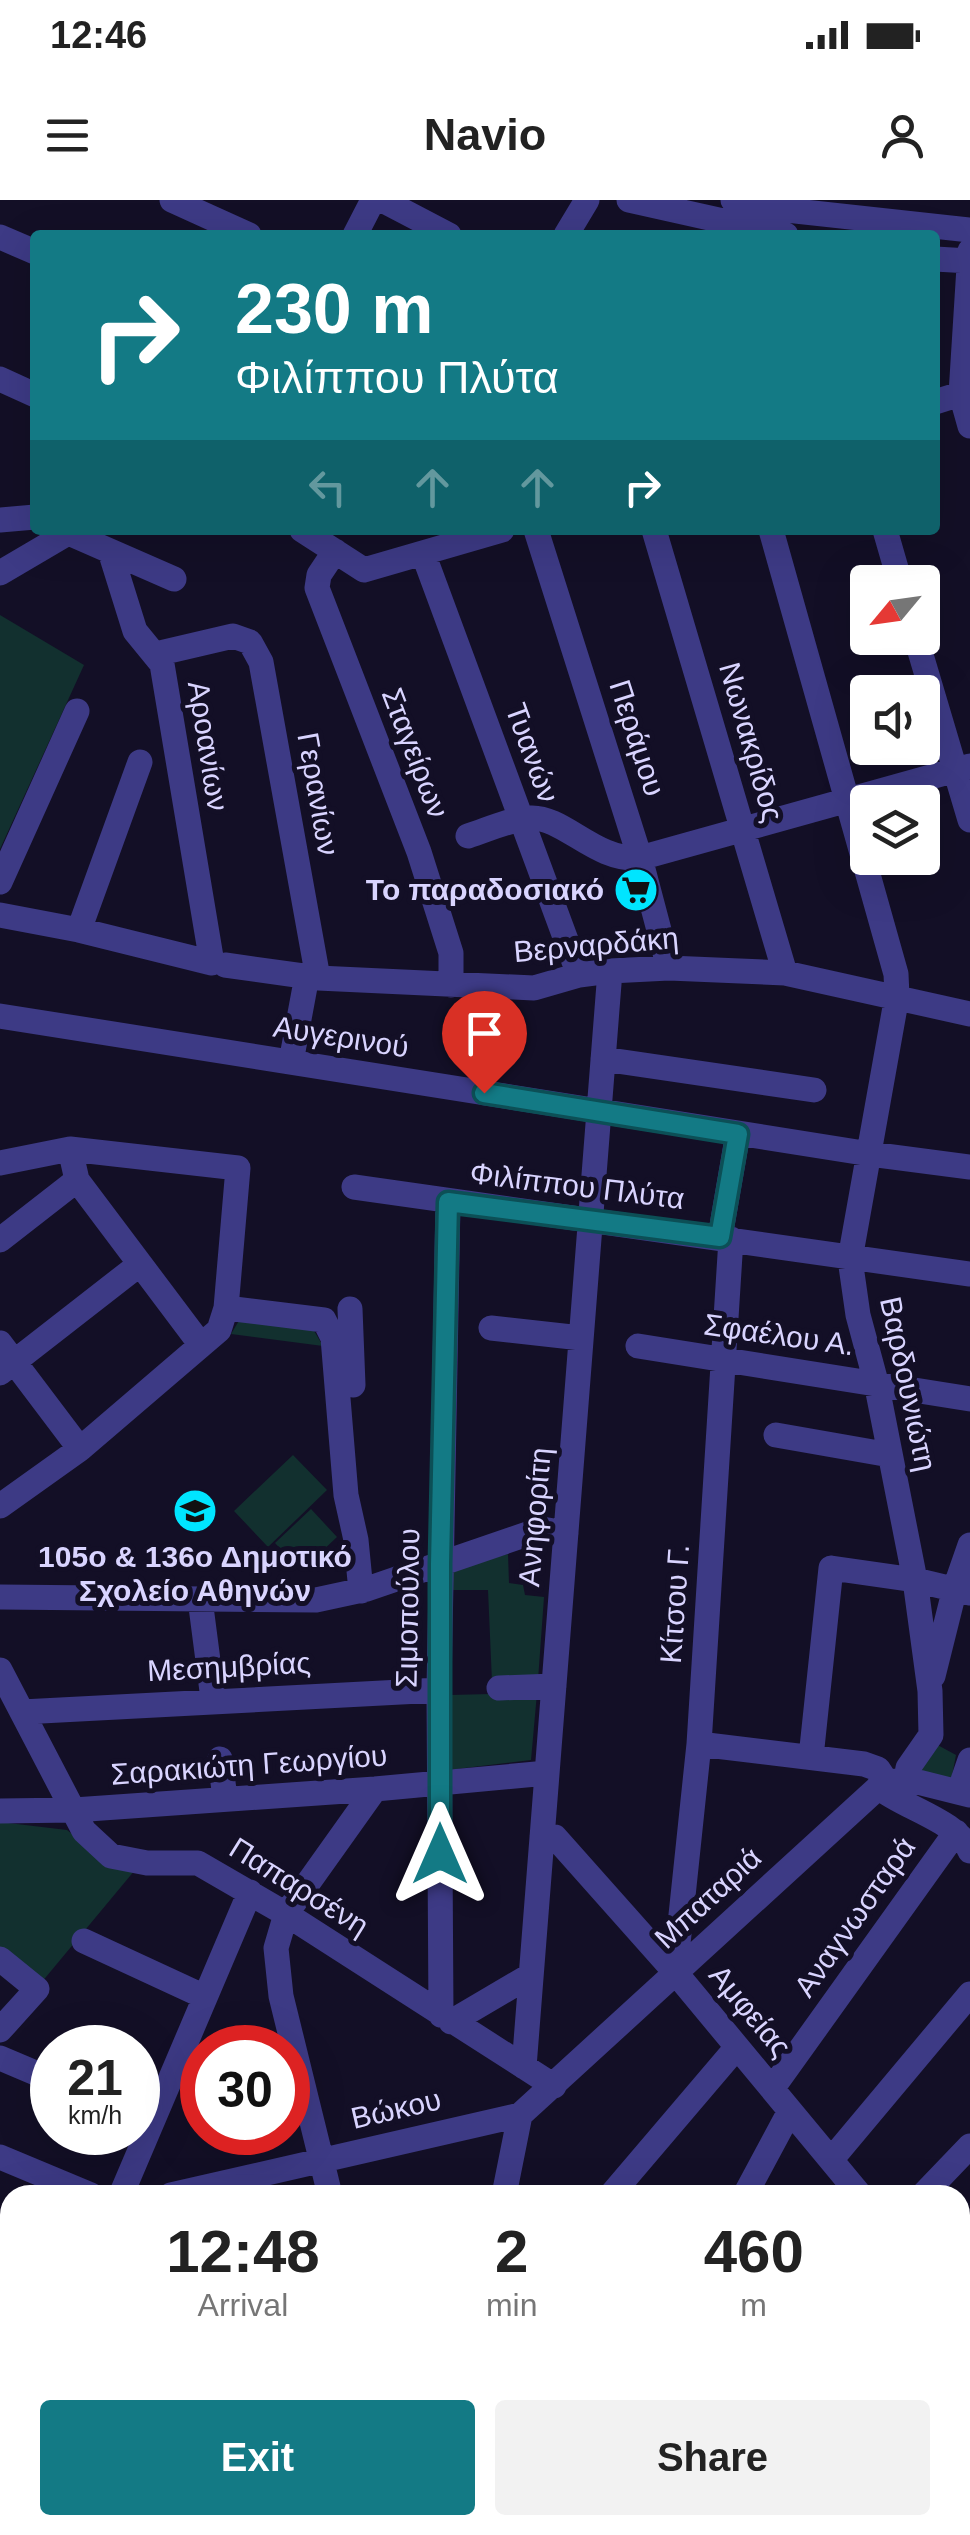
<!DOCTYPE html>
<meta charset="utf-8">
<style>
:root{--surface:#fff;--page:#f2f2f2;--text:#222;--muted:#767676;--accent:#137a85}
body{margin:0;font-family:Arial,sans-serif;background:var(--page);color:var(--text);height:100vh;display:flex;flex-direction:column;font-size:38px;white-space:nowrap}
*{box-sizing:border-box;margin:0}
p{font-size:32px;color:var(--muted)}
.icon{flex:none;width:55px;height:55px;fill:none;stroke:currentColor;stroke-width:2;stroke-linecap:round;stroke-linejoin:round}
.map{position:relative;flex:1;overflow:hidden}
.sheet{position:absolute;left:0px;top:1985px;width:970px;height:350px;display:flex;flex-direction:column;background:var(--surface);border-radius:30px 30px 0 0;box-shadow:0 10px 40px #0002}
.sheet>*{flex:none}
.banner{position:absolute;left:30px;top:30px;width:910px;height:305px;border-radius:10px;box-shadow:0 10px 40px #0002;background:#137a85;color:#fff;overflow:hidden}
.needle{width:65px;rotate:241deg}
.fabs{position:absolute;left:850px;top:365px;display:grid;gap:20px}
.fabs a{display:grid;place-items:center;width:90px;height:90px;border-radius:10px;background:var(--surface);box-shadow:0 10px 40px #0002;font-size:50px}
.speed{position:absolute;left:30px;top:1825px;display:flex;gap:20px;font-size:50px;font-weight:700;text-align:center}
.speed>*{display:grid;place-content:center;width:130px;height:130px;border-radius:50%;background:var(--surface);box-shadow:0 10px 40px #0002;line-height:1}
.speed small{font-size:25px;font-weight:400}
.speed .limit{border:15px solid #d22;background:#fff;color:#111}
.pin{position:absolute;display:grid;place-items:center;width:85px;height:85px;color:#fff;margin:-102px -42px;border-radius:50% 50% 50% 0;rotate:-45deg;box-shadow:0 0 10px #0007}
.pin .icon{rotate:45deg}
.me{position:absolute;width:110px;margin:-55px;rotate:0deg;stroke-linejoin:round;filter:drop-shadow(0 0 8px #0008)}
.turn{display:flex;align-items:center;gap:35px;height:210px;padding:0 40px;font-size:45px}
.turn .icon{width:130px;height:130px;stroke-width:2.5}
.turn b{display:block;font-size:70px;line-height:85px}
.lanes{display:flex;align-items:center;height:95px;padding:0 40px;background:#0003;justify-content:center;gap:50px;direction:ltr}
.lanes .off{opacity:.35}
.eta{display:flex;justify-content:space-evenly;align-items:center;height:170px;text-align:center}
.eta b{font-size:60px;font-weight:600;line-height:70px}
.action{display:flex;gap:20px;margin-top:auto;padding:20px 40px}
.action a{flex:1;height:115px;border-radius:10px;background:var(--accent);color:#fff;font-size:40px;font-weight:600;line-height:115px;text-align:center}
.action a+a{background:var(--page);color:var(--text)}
.status{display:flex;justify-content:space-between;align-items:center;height:70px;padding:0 50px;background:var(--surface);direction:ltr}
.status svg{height:28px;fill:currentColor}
header{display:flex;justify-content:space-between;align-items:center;height:130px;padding:0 40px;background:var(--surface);font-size:45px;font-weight:600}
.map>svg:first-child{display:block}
</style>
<div class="status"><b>12:46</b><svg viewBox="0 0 49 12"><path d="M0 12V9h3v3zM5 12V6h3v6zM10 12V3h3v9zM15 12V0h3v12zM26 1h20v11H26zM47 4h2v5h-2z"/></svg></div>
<header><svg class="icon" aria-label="menu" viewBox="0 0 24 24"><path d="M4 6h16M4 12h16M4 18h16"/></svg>Navio<svg class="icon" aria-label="person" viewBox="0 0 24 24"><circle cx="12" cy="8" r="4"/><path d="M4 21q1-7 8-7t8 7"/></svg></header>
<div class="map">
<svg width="970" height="2335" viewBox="0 0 970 2335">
<rect width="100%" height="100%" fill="#130f26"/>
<path fill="#12302f" d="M0,415L84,465L0,649Z
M240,1119L313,1129L323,1146L231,1134Z
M293,1255L327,1290L268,1347L234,1311Z
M311,1309L337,1337L301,1371L275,1343Z
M508,1354L509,1383L523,1385L525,1395L544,1397L538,1480L492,1482L488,1390H448L452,1368Z
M537,1493L531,1560L448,1570L450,1495Z
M932,1542L956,1555L951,1581L918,1574Z
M0,1622L67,1630L111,1665L135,1670L41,1783L0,1754Z"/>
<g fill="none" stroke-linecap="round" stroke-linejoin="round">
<path stroke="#3d3a85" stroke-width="25" d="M172,0L249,35
M382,0L449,35
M629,0L786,35
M733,0L768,8L970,30
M355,35L373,0
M566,35L587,0
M0,37L35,52
M970,51L961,194L970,226
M935,59L970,61
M0,179L35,195
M935,202L970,191
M0,320L35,317
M62,330L174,379
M302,330L364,370L502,330
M536,330L640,658L669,768
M654,330L785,773
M771,330L896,774L897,796L850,1059L858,1115L876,1182L915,1380L930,1491L931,1535L908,1568L906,1579
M885,330L900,382
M335,351L319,375L317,388L419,652L451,753V785
M423,353L579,775
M0,373L68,333
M916,438L970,620
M156,454L233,436L250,442L261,462L318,778
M468,636C487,630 510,619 530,618C564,616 594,661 640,658L970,566
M0,682L77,511
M0,715L79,730L212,763L162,464L135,431L110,351
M79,730L140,562
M225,765L318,778L534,788L579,775L610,771L669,768L785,773L970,814
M0,816L870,954L970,967
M603,859L814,890
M291,862L307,776
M70,949L77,980L201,1145
M0,963L70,949L238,968L226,1108L219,1130L80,1249L0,1306
M354,987L970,1074
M720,1037L738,933
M0,1040L77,980
M226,1108L324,1120L333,1138L346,1295L356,1340L361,1391
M350,1109L353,1185
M491,1128L581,1138
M0,1143L80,1249
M638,1146L970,1199
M0,1173L140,1064
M776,1235L890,1255
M0,1397L316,1400L367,1389L542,1329L566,1333
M200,1399L213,1499
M0,1470L84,1631L111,1656L147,1663H198L286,1714L554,1886
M933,1476L955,1388L970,1345
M499,1488L554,1486
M22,1512L439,1490
M699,1544L864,1564L878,1569L886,1581
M811,1557L831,1368L915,1380L970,1393
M220,1559L225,1598
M878,1587C904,1608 958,1621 970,1651
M959,1592L970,1560
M0,1611L74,1610L375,1589L547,1573
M542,1637H555L675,1772L860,1995
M84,1741L205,1797
M0,1759L37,1789L0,1830
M675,1772L699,1544L731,1039
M441,1815L439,1490L448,1002
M451,1822L531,1775
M0,1858L52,1880
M524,1867L610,771
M772,1889L956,1632
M520,1915L882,1584L906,1579L970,1595
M0,1957L91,1995
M831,1960L970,1794
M121,1995L250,1692
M171,1995L520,1915
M330,1995L281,1796L276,1748L286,1714L375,1589
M504,1995L520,1915
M611,1995L737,1847
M745,1995L790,1911
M923,1995L970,1946
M0,2036L10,2034
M960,2061L970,2058
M960,2117L970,2129L960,2133
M0,2176L10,2174
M960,2209L970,2206
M417,2325L420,2335
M829,2325L831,2332
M0,2328L14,2325
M474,2335L513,2325
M960,2335L970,2332"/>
</g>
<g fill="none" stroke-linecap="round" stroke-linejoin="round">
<defs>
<path id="route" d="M440,1654V1364L448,1002L720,1037L738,934L484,893"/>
</defs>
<use href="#route" stroke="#0c4f56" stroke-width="25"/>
<use href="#route" stroke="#137a85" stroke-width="18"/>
</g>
<defs>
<symbol id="supermarket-disc" viewBox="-11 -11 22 22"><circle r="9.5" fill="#00e5ff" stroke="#130f26"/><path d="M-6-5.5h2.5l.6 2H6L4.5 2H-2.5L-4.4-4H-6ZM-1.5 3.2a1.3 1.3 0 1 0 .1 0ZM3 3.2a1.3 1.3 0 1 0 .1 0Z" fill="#111"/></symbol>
<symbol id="school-disc" viewBox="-11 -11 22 22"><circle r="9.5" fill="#00e5ff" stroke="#130f26"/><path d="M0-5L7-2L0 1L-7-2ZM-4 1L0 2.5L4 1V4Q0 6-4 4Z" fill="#111"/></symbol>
</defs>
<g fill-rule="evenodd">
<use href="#supermarket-disc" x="611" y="665" width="50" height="50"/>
<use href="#school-disc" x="170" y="1286" width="50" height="50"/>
</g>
<g text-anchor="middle" stroke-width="10" stroke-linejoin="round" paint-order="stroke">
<g font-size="30" fill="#d9d4ff" stroke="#130f26">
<text transform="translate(637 538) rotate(72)" y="10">Περάμου</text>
<text transform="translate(751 542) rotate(74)" y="10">Νωνακρίδος</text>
<text transform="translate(208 546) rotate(81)" y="10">Αροανίων</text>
<text transform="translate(415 553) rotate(69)" y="10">Σταγείρων</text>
<text transform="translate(532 553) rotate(70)" y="10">Τυανών</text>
<text transform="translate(318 594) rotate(80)" y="10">Γερανίων</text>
<text transform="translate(596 745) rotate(-5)" y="10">Βερναρδάκη</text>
<text transform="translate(341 837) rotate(9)" y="10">Αυγερινού</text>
<text transform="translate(577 986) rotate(7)" y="10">Φιλίππου Πλύτα</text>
<text transform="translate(779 1135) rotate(8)" y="10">Σφαέλου Α.</text>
<text transform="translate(908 1184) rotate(78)" y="10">Βαρδουνιώτη</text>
<text transform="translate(535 1317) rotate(-85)" y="10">Ανηφορίτη</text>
<text transform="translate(675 1404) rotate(-86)" y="10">Κίτσου Γ.</text>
<text transform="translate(408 1408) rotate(-89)" y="10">Σιμοπούλου</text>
<text transform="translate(229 1467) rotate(-3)" y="10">Μεσημβρίας</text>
<text transform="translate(249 1565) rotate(-4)" y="10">Σαρακιώτη Γεωργίου</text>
<text transform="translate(299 1687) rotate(32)" y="10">Παπαρσένη</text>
<text transform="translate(708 1698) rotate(-43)" y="10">Μπαταριά</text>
<text transform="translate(855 1717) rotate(-55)" y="10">Αναγνωσταρά</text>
<text transform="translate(750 1811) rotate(50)" y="10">Αμφείας</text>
<text transform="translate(396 1909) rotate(-13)" y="10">Βώκου</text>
</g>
<g font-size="30" font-weight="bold" fill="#d9d4ff" stroke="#130f26" text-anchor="end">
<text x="604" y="700">Το παραδοσιακό</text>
<text x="195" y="1367" text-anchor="middle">105ο &amp; 136ο Δημοτικό<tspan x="195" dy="34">Σχολείο Αθηνών</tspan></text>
</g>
</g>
</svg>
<div class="fabs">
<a><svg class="needle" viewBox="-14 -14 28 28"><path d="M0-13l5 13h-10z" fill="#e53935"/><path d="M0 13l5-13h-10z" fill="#767676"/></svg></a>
<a><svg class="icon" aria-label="sound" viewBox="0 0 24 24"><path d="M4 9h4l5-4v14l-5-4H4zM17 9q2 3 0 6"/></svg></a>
<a><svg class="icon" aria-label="layers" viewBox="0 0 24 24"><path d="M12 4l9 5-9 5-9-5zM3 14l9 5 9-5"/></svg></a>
</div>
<div class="speed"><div>21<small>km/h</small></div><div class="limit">30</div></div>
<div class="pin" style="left:484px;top:893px;background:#d93025"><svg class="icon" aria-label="arrive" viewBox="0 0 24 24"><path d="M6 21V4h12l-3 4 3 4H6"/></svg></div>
<svg class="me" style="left:440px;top:1654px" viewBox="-20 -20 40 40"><path d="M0-17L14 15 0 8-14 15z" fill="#137a85" stroke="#fff" stroke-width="4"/></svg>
<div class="banner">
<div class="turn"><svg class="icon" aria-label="right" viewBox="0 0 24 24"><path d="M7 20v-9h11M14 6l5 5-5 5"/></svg><div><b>230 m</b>Φιλίππου Πλύτα</div></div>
<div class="lanes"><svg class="icon off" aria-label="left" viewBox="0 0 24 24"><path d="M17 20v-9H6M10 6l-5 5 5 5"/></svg><svg class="icon off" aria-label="ahead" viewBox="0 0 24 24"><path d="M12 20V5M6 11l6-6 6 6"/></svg><svg class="icon off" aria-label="ahead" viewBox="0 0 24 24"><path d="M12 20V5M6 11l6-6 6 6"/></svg><svg class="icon" aria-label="right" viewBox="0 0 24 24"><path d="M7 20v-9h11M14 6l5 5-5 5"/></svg></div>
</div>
<section class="sheet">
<div class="eta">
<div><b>12:48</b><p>Arrival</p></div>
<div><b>2</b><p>min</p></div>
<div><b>460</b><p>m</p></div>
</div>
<div class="action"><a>Exit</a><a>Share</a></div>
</section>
</div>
